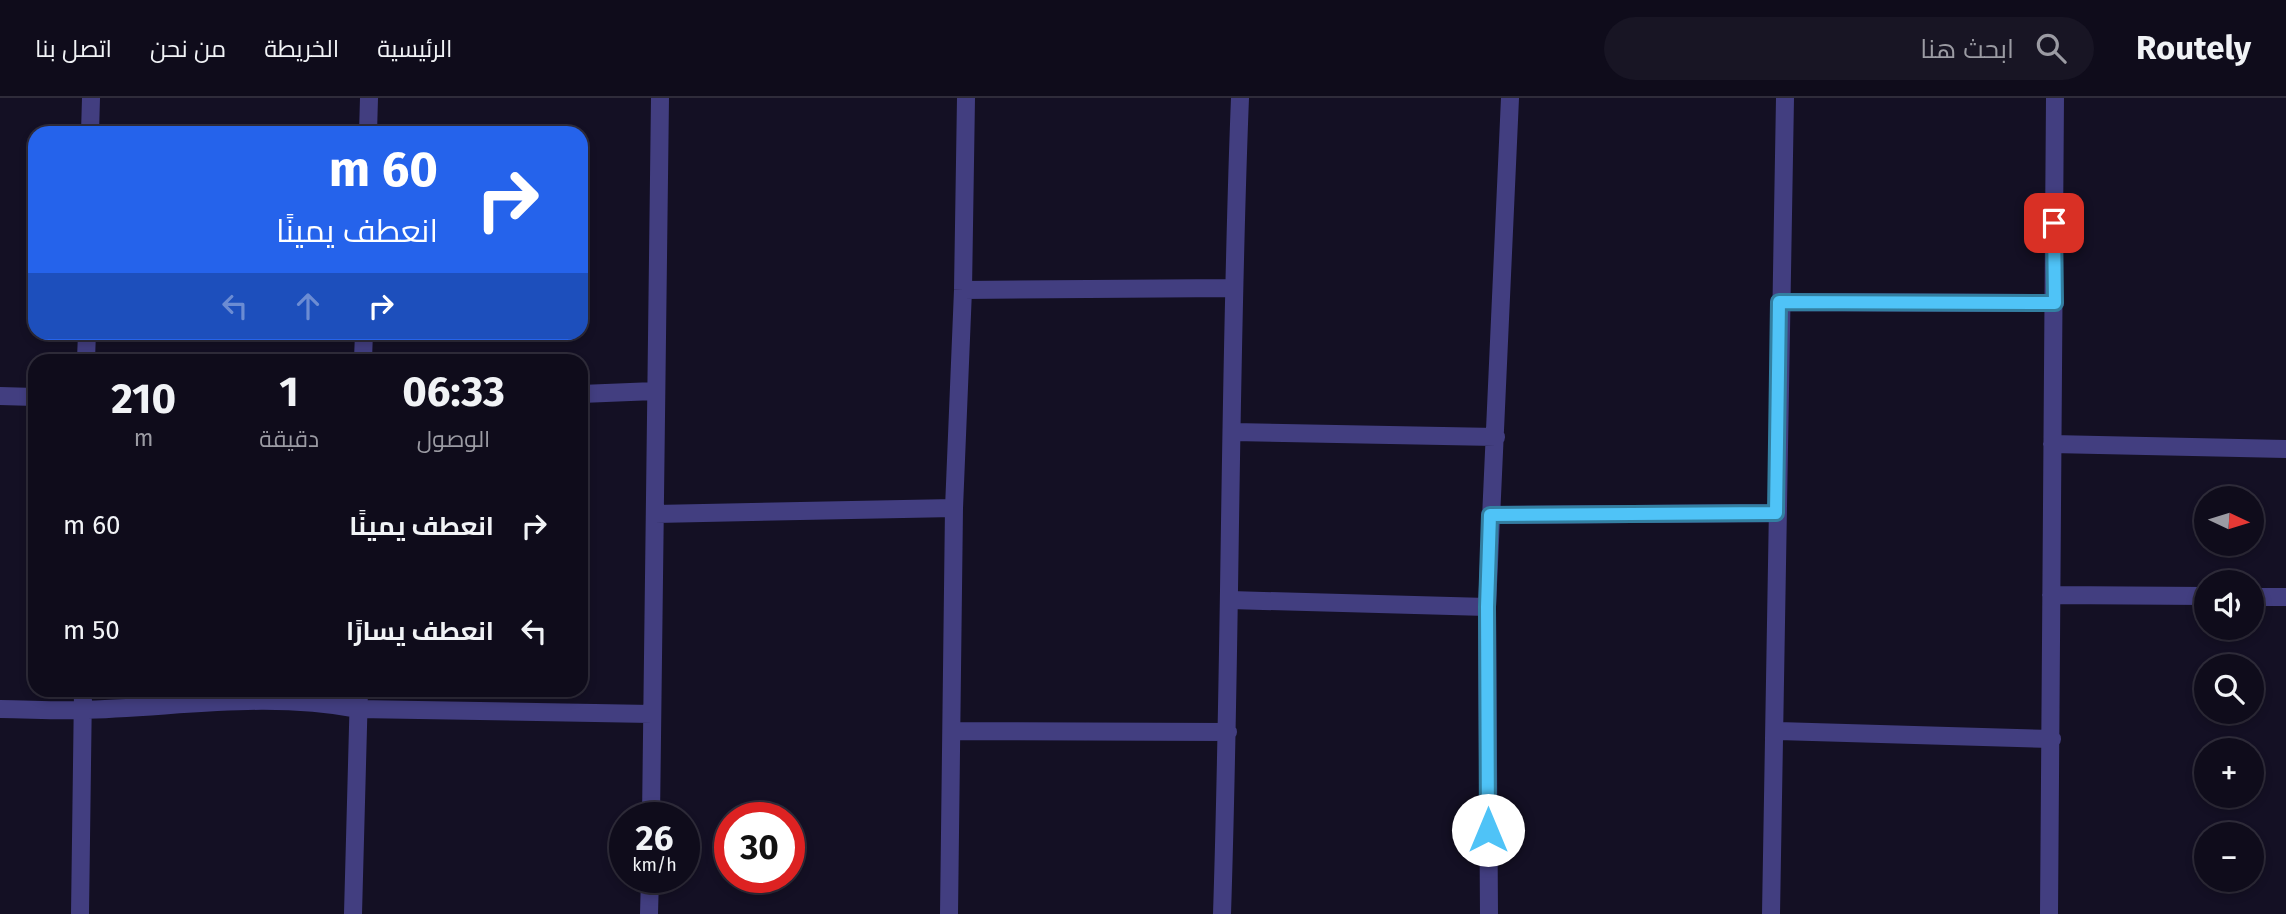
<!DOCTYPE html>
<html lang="ar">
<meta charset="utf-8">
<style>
:root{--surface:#0f0c1b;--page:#181524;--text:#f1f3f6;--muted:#9b9ba3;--line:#2f2c3a}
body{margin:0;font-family:"Fira Sans",Cairo,sans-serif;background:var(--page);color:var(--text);direction:rtl;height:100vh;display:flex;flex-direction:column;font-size:26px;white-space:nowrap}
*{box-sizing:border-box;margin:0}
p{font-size:23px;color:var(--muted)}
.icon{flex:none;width:38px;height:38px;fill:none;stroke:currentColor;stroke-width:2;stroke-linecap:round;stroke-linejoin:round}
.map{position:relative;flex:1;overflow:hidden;direction:ltr}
.details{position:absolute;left:28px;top:256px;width:560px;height:343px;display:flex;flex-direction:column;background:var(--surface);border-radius:21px;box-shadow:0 4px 10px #0003,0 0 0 2px var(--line);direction:rtl}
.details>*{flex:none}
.hud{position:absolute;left:28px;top:28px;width:560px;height:214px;border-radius:21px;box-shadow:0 4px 10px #0003,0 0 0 2px var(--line);direction:rtl;background:#2563eb;color:#fff;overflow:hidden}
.needle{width:46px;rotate:94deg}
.fabs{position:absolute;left:2194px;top:388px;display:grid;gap:14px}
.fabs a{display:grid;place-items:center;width:70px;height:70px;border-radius:50%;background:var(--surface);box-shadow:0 4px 10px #0003,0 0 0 2px var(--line);font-size:35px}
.speed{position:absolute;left:609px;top:704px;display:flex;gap:14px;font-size:35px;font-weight:700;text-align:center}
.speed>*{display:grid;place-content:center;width:91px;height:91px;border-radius:50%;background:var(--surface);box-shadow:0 4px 10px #0003,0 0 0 2px var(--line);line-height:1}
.speed small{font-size:18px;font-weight:400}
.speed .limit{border:10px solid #d22;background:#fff;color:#111}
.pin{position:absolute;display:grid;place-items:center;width:60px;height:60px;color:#fff;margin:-30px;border-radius:14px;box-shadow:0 4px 10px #0006}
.me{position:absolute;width:77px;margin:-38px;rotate:0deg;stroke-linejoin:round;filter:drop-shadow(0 0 5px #0008)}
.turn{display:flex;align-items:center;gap:24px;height:147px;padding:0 35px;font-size:32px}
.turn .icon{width:91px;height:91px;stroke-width:2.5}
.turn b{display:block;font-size:49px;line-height:60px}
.lanes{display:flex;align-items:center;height:66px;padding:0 35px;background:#0003;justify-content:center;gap:35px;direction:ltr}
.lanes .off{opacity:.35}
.eta{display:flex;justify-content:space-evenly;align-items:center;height:119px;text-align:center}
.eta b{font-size:42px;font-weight:700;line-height:49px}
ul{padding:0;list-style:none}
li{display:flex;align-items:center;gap:21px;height:105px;padding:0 35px}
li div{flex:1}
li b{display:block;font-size:26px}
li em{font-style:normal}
header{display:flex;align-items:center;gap:42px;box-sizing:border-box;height:98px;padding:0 35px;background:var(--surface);border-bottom:2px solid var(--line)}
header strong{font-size:33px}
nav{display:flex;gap:38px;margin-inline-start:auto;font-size:24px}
.search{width:490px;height:63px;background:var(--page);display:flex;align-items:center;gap:18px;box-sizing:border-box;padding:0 24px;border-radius:38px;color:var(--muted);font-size:26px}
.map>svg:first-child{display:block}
</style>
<header>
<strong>Routely</strong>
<div class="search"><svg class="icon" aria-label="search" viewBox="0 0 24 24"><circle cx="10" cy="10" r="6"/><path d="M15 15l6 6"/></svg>ابحث هنا</div>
<nav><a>الرئيسية</a><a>الخريطة</a><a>من نحن</a><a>اتصل بنا</a></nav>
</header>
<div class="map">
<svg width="2286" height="816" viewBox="0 0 2286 816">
<rect width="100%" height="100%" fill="#141024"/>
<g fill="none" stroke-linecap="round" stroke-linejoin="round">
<path stroke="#423e80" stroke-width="18" d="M90,35L91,0
M368,35L369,0
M963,192L1233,190
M1779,204L2055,205
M86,262L87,234
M363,262L364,234
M581,296L655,293
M0,298L35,299
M1233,334L1496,339
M2052,346L2286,351
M655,416L954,410
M1490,417L1776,415
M2051,497L2207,498
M2252,499H2286
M1230,502L1487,509
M0,611C27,611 54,613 80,612C174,610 265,593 358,611L652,616
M953,633L1228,634
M1775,633L2052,641
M651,719L660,0
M80,816L83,592
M353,816L359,592
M649,816L650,779
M949,816L954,410L963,192L966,0
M1222,816C1231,544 1229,272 1240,0
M1489,816L1487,509L1510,0
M1771,816L1785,0
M2049,816L2055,0"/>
</g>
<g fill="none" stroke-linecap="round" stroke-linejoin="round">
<defs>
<path id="route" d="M1488,732L1487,509L1490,417L1776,415L1779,204L2055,205L2054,125"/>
</defs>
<use href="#route" stroke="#337fa1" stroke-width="18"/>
<use href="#route" stroke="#4fc3f7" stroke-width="12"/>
</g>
</svg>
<div class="fabs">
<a><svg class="needle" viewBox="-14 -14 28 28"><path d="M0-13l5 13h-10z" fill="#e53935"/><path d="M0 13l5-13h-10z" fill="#9b9ba3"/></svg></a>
<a><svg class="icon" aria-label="sound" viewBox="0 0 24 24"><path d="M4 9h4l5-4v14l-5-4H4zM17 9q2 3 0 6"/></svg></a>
<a><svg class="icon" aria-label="search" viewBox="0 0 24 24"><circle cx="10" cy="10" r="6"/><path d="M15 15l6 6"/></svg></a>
<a>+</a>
<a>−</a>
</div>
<div class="speed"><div>26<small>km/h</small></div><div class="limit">30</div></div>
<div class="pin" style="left:2054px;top:125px;background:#d93025"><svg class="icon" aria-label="arrive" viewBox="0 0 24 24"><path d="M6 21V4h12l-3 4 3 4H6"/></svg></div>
<svg class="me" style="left:1488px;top:732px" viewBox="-20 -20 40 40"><circle r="19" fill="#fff"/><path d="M0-13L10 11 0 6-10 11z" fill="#4fc3f7"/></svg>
<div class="hud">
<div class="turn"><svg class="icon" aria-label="right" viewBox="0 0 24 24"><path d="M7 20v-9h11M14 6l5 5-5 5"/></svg><div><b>60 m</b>انعطف يمينًا</div></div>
<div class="lanes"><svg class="icon off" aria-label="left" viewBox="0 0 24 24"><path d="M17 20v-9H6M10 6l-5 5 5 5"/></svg><svg class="icon off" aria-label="ahead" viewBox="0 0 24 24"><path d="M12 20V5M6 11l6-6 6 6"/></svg><svg class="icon" aria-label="right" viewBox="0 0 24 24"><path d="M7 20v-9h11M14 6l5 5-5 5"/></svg></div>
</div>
<section class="details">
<div class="eta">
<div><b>06:33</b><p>الوصول</p></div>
<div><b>1</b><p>دقيقة</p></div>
<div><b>210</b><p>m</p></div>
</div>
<ul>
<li><svg class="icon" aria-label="right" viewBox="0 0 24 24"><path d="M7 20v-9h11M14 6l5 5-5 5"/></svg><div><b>انعطف يمينًا</b></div><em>60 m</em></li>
<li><svg class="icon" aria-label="left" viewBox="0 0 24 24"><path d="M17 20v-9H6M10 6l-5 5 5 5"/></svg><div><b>انعطف يسارًا</b></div><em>50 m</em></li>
</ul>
</section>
</div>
